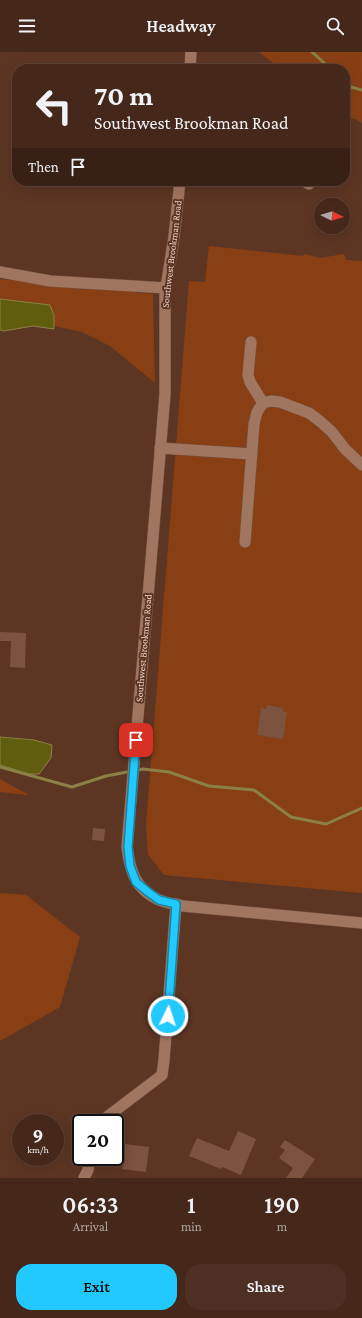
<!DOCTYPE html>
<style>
:root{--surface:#46281a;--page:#4d3023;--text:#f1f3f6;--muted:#b0a6a2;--line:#5e4439;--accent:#22c9fe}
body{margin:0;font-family:"Crimson Pro",serif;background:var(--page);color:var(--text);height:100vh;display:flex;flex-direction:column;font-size:15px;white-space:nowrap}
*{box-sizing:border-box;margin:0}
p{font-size:13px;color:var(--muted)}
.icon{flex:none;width:22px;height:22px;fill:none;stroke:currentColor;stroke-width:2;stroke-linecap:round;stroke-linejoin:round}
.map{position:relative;height:1126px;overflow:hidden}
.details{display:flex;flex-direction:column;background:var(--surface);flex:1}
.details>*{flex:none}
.hud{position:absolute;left:12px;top:12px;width:338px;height:122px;border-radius:16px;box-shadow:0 4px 16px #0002,0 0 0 1px var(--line);background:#46281a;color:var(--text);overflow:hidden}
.needle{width:26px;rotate:95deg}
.tools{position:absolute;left:314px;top:146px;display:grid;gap:8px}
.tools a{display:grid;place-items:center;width:36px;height:36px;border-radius:50%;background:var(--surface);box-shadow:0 4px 16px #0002,0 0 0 1px var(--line);font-size:20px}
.speed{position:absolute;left:12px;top:1062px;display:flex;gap:8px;font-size:20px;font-weight:700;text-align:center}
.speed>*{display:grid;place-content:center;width:52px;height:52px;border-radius:50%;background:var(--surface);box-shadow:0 4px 16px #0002,0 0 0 1px var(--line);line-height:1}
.speed small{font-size:10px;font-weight:400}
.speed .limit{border:2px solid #111;border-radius:6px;background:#fff;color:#111}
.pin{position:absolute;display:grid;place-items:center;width:34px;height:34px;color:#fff;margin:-17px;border-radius:8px;box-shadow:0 2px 6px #0006}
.me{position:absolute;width:44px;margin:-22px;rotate:4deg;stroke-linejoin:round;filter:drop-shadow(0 0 3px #0008)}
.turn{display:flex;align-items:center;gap:14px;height:84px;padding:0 16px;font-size:18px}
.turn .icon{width:52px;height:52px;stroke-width:2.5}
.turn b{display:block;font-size:28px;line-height:34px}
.then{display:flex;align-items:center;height:38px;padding:0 16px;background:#0003;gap:8px;font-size:15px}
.eta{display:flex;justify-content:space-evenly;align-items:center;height:68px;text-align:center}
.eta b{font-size:24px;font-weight:600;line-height:28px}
.action{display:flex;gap:8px;margin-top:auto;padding:8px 16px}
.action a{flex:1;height:46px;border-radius:16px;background:var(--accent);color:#111;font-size:16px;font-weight:600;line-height:46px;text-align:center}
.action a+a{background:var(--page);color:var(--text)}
header{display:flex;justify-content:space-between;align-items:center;height:52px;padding:0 16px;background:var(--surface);font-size:18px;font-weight:600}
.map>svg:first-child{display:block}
</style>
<header><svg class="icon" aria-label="menu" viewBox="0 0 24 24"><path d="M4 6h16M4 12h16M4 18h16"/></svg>Headway<svg class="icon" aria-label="search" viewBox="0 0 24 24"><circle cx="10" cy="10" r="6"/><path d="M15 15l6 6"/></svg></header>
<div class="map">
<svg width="362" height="1126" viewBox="0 0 362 1126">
<rect width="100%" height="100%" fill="#5d3623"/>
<path fill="#893f14" d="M259,0H362V71L355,67L345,65V17H281Z
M209,194L303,204L305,202L320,206L344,202L346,208L362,209V841L164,823L148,802L146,773L189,229L205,230Z
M0,227L153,242L155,331L110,294L82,280L54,274V263L0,248Z
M0,727L29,743L0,740Z
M0,841L26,843L80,885L60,955L0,989Z"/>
<path fill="#615d0f" stroke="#8b8147" d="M0,247L50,253L54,263V277L33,274L4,279L0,278Z
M0,685L34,688L52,693L51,706L39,722H29L0,713Z"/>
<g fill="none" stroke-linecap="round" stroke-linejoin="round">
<path stroke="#8b8147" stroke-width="3" d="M312,0L331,17
M345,29L351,35L362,38
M0,715L72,735L106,724L143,717L169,720L209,734L254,738L291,765L326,772L362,756"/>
</g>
<path fill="#7c533f" d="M0,580L26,581L25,616L10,615L11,589H0Z
M267,653L283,656L282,659L287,660L283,687L257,683L261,656L266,657Z
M93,776L105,777L104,789L92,788Z
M238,1079L256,1087L241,1123L222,1115L221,1117L189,1104L197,1086L229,1099Z
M285,1088L315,1107L302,1126H286L293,1116L279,1106L285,1098L280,1095Z
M125,1092L149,1095L146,1120L122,1117Z"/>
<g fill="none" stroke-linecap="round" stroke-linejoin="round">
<defs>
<path id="minor" d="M190,17L191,0
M180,129L174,185L165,242V342L127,795C130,819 135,837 159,848C166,851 176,852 183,854L362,871
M304,129L309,132
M0,220L50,229L166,236
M251,290L248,323L250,330L263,351
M160,396L252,402
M245,490L254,372L257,360L263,351L271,349L280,350L309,361L321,370L332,380L345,397L362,413
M99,1071L162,1023L164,1008L176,852
M84,1126L88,1118L90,1105"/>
</defs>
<use href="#minor" stroke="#745443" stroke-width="12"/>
<use href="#minor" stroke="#a17661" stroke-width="11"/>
</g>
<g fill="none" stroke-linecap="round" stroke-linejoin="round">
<defs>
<path id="route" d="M136,688L128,795L130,814L136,830L148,840L159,848L176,852L168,964"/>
</defs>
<use href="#route" stroke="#1683a5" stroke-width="10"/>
<use href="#route" stroke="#22c9fe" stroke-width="7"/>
</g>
<g text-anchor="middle" stroke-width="4" stroke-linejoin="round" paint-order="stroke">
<g font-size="10" fill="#eed5ca" stroke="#5d3623">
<text transform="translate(171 202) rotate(-83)" y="4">Southwest Brookman Road</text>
<text transform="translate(143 596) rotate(-85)" y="4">Southwest Brookman Road</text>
</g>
</g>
</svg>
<div class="tools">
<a><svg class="needle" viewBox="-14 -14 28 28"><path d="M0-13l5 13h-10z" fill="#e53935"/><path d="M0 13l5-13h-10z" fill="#b0a6a2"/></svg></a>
</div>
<div class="speed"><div>9<small>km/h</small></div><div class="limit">20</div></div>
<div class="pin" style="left:136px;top:688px;background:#d93025"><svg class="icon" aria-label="arrive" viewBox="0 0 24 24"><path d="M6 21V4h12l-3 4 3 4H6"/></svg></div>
<svg class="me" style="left:168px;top:964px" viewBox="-20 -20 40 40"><circle r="17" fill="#22c9fe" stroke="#fff" stroke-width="3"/><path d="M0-11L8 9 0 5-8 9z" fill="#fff"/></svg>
<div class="hud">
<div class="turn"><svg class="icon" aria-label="left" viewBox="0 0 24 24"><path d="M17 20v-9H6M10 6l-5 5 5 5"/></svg><div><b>70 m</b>Southwest Brookman Road</div></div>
<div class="then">Then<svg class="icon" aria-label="arrive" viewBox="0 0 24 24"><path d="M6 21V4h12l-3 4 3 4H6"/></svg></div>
</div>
</div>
<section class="details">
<div class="eta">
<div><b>06:33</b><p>Arrival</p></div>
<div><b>1</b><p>min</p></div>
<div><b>190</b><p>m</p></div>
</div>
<div class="action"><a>Exit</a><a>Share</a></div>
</section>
